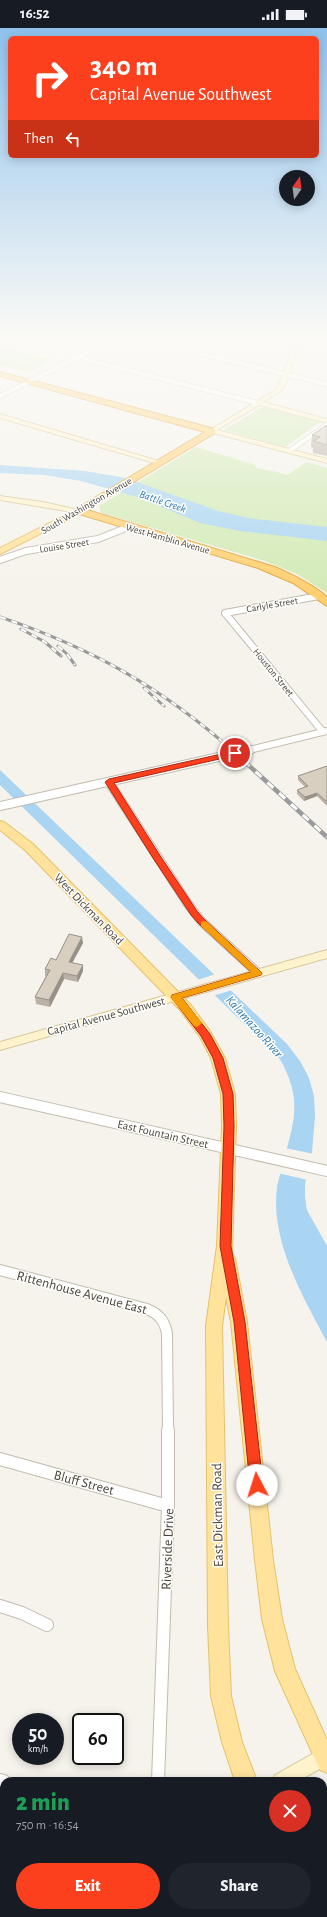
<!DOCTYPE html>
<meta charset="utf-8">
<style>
:root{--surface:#171b24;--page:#20242c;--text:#f1f3f6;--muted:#9ea1a6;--accent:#fc3f1d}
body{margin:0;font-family:"Alegreya Sans",sans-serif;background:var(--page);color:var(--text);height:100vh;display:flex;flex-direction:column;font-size:15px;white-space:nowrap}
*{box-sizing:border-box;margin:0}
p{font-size:13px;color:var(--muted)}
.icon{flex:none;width:22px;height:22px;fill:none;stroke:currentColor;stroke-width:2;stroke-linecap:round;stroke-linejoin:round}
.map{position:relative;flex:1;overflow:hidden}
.side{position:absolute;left:0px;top:1749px;width:327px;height:140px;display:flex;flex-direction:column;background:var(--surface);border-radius:12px 12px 0 0;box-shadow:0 2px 10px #0003}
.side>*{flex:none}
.top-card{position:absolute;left:8px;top:8px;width:311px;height:122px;border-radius:6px;box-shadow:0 2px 10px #0003;background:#fc3f1d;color:#fff;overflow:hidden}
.needle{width:26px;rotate:14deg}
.buttons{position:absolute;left:279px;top:142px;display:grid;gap:8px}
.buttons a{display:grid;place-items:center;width:36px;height:36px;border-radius:50%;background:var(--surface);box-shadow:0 2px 10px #0003;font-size:20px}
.speed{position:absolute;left:12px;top:1685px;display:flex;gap:8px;font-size:20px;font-weight:700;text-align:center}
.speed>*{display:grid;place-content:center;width:52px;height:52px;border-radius:50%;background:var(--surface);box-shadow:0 2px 10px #0003;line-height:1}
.speed small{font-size:10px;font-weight:400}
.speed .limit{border:2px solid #111;border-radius:6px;background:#fff;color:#111}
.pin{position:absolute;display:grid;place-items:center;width:34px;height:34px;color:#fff;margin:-17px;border:2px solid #fff;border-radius:50%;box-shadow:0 1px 4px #0007}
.me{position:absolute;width:44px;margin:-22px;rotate:355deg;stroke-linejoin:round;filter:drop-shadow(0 0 3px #0008)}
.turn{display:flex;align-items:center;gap:14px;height:84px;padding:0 16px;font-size:18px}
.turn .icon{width:52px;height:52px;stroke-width:2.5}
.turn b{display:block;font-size:28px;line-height:34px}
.then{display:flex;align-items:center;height:38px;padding:0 16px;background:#0003;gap:8px;font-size:15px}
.round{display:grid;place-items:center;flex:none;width:42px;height:42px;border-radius:21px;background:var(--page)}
.headline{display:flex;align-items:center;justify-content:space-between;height:68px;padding:0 16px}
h1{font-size:24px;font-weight:800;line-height:30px;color:#1e9e55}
.action{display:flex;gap:8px;margin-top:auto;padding:8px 16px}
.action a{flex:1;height:46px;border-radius:24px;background:var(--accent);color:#fff;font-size:16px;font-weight:800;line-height:46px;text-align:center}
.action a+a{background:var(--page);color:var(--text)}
.status{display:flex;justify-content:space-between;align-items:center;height:28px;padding:0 20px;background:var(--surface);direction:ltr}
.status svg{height:11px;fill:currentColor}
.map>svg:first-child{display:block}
</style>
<div class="status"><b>16:52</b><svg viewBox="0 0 49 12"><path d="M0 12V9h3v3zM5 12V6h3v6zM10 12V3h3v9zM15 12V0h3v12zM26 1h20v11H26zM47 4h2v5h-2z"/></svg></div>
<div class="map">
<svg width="327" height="1889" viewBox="0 0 327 1889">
<rect width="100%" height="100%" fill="#f6f3ec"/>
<path fill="#d2eab5" d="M0,319L53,333L29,344L0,337Z
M262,379L320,394L285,419L224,402Z
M196,419L255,437L257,440C268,443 277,443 287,447L307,434L327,440V565L297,546L265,533L101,485L99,478Z"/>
<path fill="#a9d4f2" d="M0,437L85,443L126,450L218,483L248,490L327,499V513L240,503L200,495L137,469L81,453L44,447L0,445Z
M0,742L287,1016L300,1033L309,1050L314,1068L315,1088L312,1124L305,1156V1169L307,1182L327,1218V1314C303,1269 270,1213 277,1160C278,1152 281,1144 283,1136C294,1092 303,1073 280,1031L0,757Z"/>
<path fill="#f6f3ec" d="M216,946L232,962L213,968L197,952Z
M285,1120L314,1126L308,1152L278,1145Z"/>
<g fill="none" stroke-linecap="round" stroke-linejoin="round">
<defs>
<path id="street-far4" d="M118,306L327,356
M168,306L176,310L183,309L184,306
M0,310L258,375
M297,317H327
M0,368L123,307
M289,423L327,397"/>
<path id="street-far3" d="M0,532L26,523L98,511L128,499
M319,568L225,585L323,704
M245,723L327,703"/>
<path id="street-far2" d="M109,754L188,876L201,893L258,945
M0,778L250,722"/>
<path id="street-far1" d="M0,1069L327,1143
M0,1242L147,1281C159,1286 165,1293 167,1306L168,1403"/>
<path id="street" d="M0,1431L168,1478
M0,1578L22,1585L47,1597
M0,1752L4,1753
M158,1753L168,1478V1402"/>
<path id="secondary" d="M298,306H304L285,357L281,363L263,374L327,391V395L259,377L217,402L327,431V435L210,404V402L277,361Z
M0,386L162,434L163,435L158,436L0,390Z
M0,468L43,474L83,483L79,485L0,472Z
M327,922V930L0,1022V1014Z
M323,1720L327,1722V1737L298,1753H272L275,1747Z
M110,1885H131L130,1889H108Z"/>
<path id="primary" d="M79,480L83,483L82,485L0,526V520Z
M0,793L4,794L33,816L190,976L210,1003L225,1030L235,1066L236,1098L232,1225L235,1230L247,1294L273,1532L282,1591L295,1641L327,1712V1745L320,1742L275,1643L262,1591L255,1532L231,1294L226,1269L222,1298L228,1598L231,1668L242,1714L257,1753H235L222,1714L211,1668L208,1598L206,1298L217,1218L222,1098L221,1066L211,1030L200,1009L180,982L25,822L0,802Z
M323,1849L327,1851V1875L323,1873Z"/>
<path id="highway" d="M0,344L215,401V405L87,482L275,539C293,547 312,556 327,569V578L293,555L258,540L76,485L74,483L76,481L205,404L0,348Z"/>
</defs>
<use href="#street-far4" stroke="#c2bbae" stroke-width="5.5"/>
<use href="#street-far3" stroke="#c2bbae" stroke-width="8"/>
<use href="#street-far2" stroke="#c2bbae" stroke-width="10"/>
<use href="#street-far1" stroke="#c2bbae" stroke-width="12"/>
<use href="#street" stroke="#c2bbae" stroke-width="14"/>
<use href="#secondary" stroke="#d6c79b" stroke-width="2"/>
<use href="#primary" stroke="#e6c16a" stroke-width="2"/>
<use href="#highway" stroke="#e0a43c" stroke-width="2"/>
<use href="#street-far4" stroke="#fff" stroke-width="4.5"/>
<use href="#street-far3" stroke="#fff" stroke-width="6"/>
<use href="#street-far2" stroke="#fff" stroke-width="8"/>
<use href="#street-far1" stroke="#fff" stroke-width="10"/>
<use href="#street" stroke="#fff" stroke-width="12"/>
<use href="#secondary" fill="#fff3cd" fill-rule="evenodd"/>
<use href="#primary" fill="#ffe39c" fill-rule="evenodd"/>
<use href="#highway" fill="#ffcf6e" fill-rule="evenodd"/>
<defs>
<path id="rail-far1" d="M0,589C91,620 161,659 233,723
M21,601L45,614L61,628
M58,618L67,626L75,637
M144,660L164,678"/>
<path id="rail" d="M232,722L327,809"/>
</defs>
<use href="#rail-far1" stroke="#9a9a9a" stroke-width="3"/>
<use href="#rail" stroke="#9a9a9a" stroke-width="4.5"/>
<use href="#rail-far1" stroke="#fff" stroke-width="2" stroke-dasharray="6" stroke-linecap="butt"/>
<use href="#rail" stroke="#fff" stroke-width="3" stroke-dasharray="8" stroke-linecap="butt"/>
</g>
<path fill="#bab2a6" d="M327,397V428L313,425V420L311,419L312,407Z
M327,738V778L317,768L304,773L297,766V762L305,759L298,752V748Z
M83,915L72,935L83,943L78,954L64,951L50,979L36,976L35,969L46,948H45V941Z"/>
<path fill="#979187" d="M317,765V768L304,773L305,769Z
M82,909L83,915L69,941V934Z
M83,937V943L78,954L77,948Z
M63,945L64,951L50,979L49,972Z"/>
<path fill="#d8cfc1" stroke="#979187" d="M327,397V417L314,413L320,409L312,407Z
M327,738V774L317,765L305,769L297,762L308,758L298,748Z
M69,906L82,909L69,934L83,937L77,948L63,945L49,972L35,969L50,942L45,941L51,930L56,932Z
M191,1885H207L211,1889H188Z"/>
<linearGradient id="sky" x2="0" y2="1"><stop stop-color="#8fc1ec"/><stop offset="0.54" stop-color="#fbfaf6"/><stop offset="1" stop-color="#fbfaf6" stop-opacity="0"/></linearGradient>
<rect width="327" height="570" fill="url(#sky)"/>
<path fill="#fc3f1d" stroke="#a42913" d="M235,723L239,725L237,727L114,755L161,829L197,883L204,891L262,945L261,947L182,970L210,1006L223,1030L233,1066L234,1098L231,1218L245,1294L263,1457L261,1462L257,1463L252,1462L250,1457L234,1294L220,1218L224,1098L223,1066L213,1030L201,1008L171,969L172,967L251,944L198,895L191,887L153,830L105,754L109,751Z"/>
<path fill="#f59e0b" d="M204,893L207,894L262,945L261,947L182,970L202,995L197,999L194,998L172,971L171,969L172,967L251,944L201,898V894Z"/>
<g text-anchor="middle" stroke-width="3" stroke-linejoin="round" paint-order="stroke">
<g font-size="10" fill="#4b4439" stroke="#fff">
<text transform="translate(86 477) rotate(-30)" y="4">South Washington Avenue</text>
<text transform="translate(168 510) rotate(16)" y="4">West Hamblin Avenue</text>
<text transform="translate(64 517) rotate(-9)" y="4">Louise Street</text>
<text transform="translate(272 576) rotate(-10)" y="4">Carlyle Street</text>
<text transform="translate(274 644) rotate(51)" y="4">Houston Street</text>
</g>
<g font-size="11" font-style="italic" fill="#2e7ab2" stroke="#fff">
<text transform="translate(163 473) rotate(19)" y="4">Battle Creek</text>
</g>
<g font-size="12" fill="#4b4439" stroke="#fff">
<text transform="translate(89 881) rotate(46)" y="4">West Dickman Road</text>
<text transform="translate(106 988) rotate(-15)" y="4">Capital Avenue Southwest</text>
<text transform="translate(163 1106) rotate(13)" y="4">East Fountain Street</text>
</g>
<g font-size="13" font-style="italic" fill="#2e7ab2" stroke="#fff">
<text transform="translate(255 998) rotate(48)" y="5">Kalamazoo River</text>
</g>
<g font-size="14" fill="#4b4439" stroke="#fff">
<text transform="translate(82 1264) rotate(15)" y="5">Rittenhouse Avenue East</text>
<text transform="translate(84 1454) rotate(15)" y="5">Bluff Street</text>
<text transform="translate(217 1487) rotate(-91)" y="5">East Dickman Road</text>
<text transform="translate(167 1521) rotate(-88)" y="5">Riverside Drive</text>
</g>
</g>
</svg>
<div class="buttons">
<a><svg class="needle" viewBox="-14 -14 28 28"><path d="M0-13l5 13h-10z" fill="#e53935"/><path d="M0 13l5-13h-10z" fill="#9ea1a6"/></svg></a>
</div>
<div class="speed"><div>50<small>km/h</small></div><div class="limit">60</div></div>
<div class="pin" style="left:235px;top:725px;background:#d93025"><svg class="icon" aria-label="arrive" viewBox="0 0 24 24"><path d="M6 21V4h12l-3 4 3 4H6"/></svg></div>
<svg class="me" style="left:257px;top:1457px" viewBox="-20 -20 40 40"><circle r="19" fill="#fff"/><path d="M0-13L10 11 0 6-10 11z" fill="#fc3f1d"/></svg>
<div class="top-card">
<div class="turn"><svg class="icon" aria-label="right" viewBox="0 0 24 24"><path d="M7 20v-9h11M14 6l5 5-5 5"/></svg><div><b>340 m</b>Capital Avenue Southwest</div></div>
<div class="then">Then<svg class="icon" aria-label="left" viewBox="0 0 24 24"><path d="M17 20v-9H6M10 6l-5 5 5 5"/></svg></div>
</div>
<section class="side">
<div class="headline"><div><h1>2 min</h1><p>750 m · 16:54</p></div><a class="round" style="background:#d93025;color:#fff"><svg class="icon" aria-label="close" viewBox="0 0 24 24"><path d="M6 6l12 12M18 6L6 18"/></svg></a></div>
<div class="action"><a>Exit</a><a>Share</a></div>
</section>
</div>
